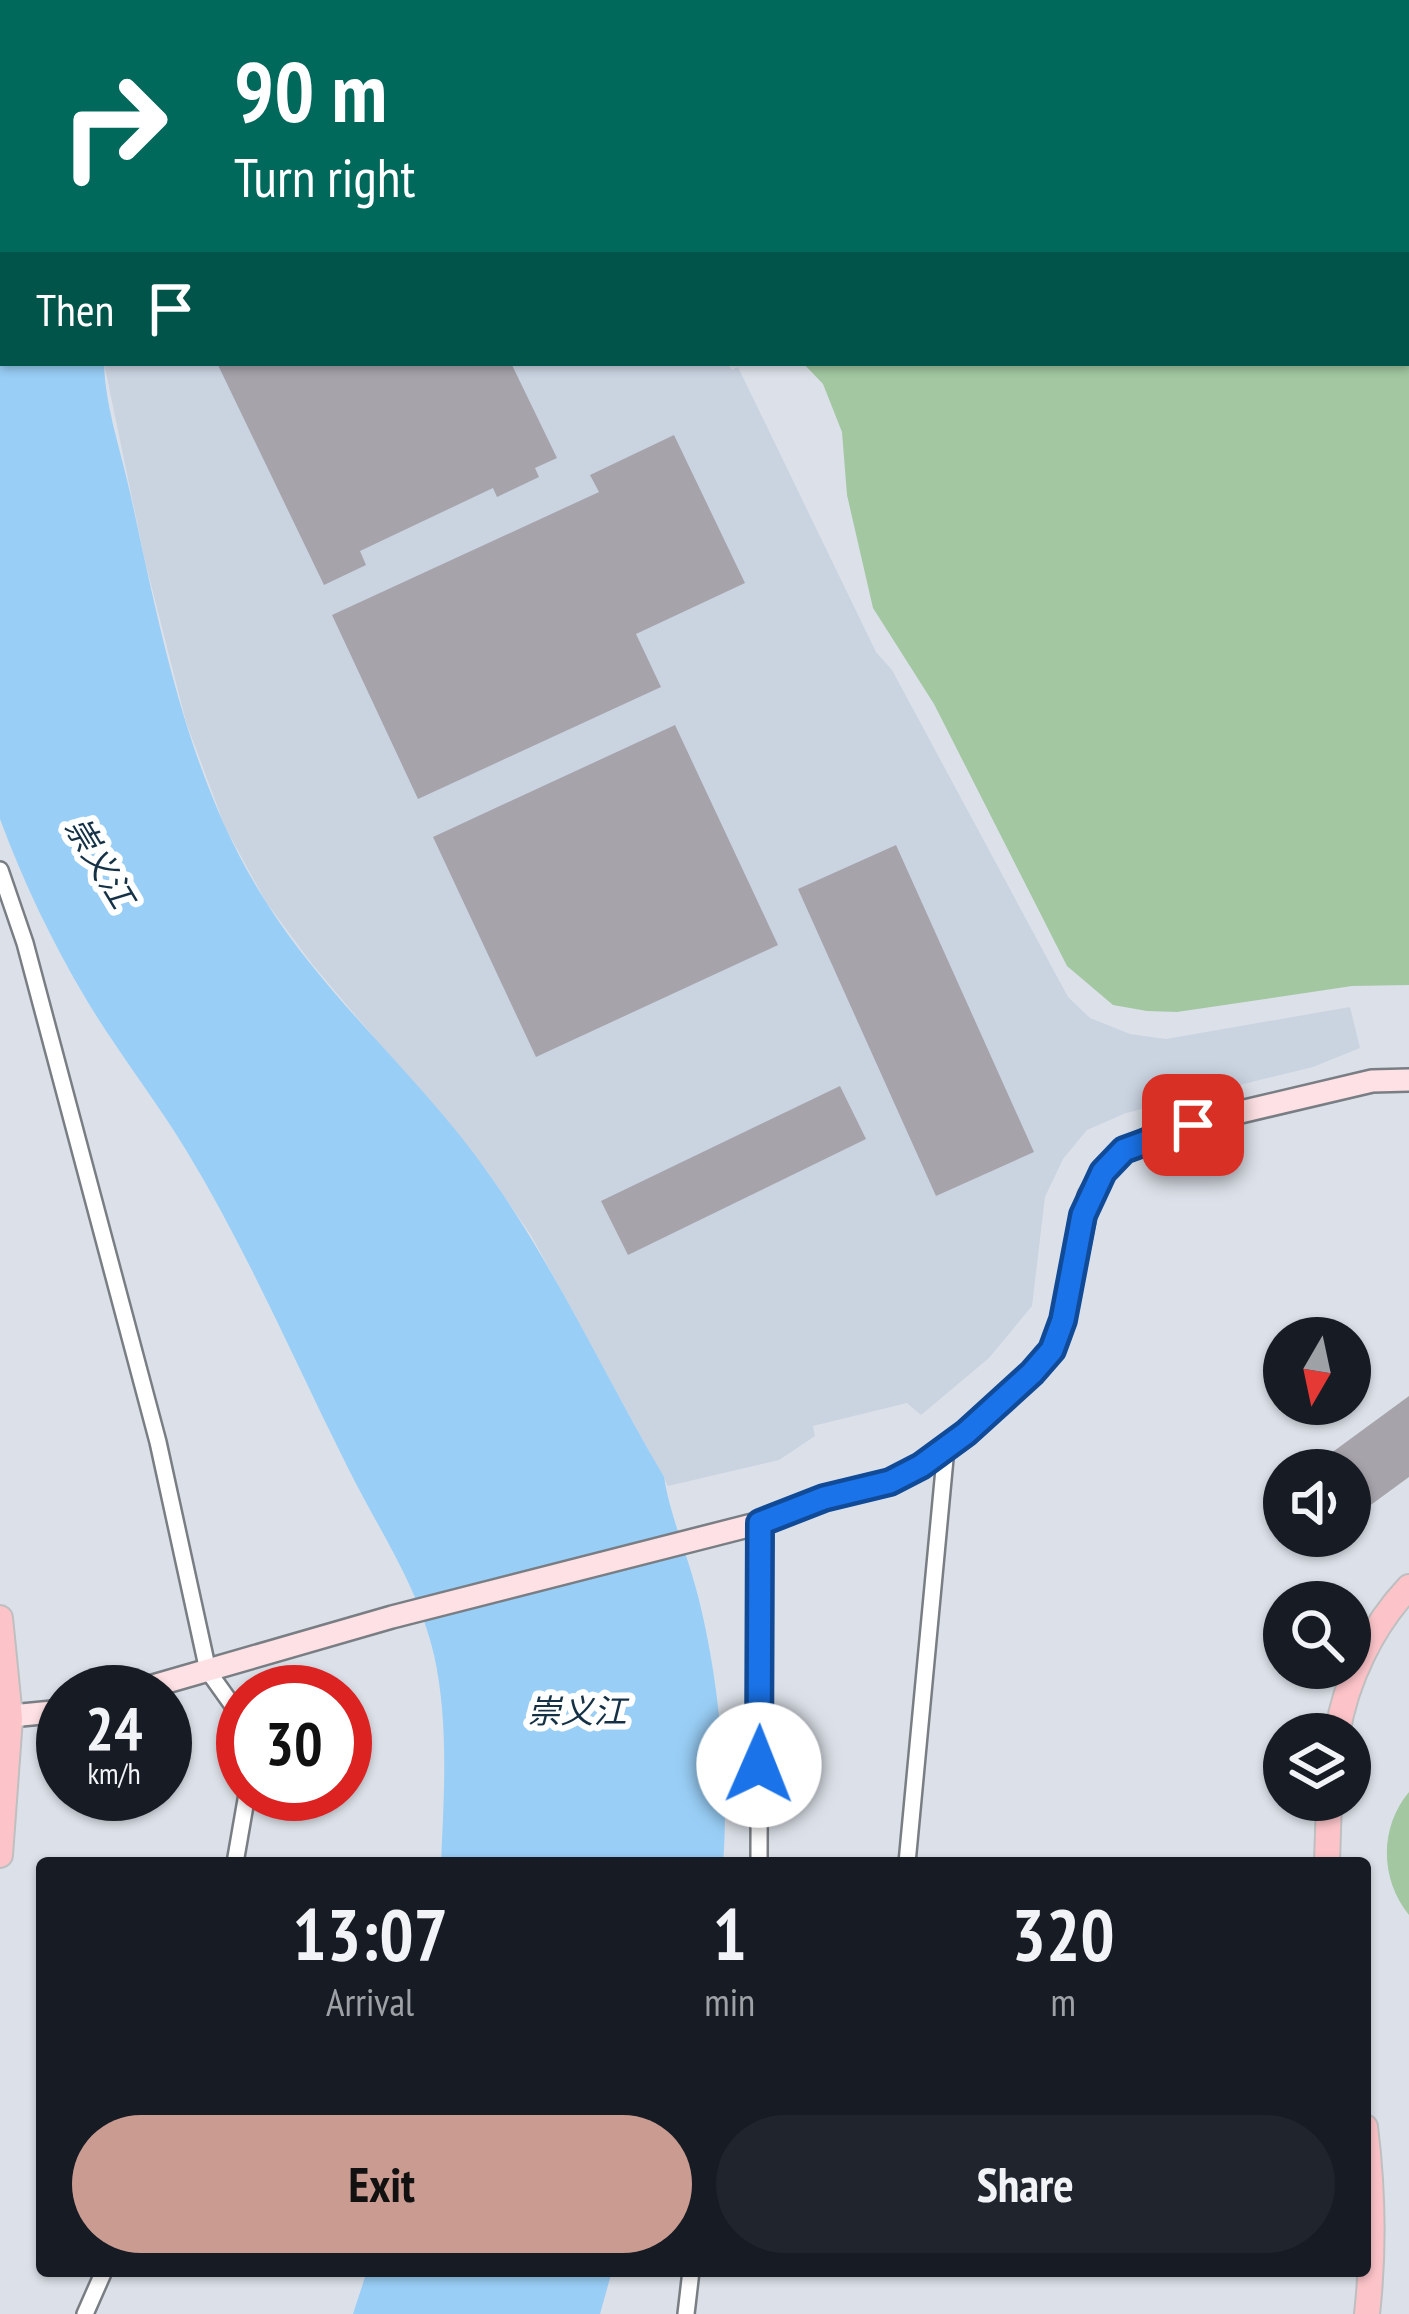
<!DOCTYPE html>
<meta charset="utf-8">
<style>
:root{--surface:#171b24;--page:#20242c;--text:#f1f3f6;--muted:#9ea1a6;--accent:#ca9c91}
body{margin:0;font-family:"PT Sans Narrow","Noto Sans SC",sans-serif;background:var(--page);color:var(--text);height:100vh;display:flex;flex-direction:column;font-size:45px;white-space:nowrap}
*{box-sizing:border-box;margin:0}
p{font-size:39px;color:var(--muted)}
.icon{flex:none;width:66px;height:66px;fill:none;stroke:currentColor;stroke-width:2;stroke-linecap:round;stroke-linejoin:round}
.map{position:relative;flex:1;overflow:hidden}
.drawer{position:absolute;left:36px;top:1857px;width:1335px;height:420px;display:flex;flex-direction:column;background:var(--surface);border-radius:12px;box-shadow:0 3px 9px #0004}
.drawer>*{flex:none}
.banner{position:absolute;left:0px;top:0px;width:1410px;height:366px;box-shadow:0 3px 9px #0004;background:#00695c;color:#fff;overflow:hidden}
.needle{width:78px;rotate:189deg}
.fabs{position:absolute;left:1263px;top:1317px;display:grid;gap:24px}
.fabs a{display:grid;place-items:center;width:108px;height:108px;border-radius:50%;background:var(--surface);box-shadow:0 3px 9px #0004;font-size:60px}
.speed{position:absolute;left:36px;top:1665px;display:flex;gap:24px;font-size:60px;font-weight:700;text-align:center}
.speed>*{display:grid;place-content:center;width:156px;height:156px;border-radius:50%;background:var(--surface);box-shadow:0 3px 9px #0004;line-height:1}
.speed small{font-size:30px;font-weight:400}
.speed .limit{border:18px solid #d22;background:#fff;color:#111}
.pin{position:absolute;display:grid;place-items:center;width:102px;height:102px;color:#fff;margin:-51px;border-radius:24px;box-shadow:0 6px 18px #0006}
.me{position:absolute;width:132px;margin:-66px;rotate:1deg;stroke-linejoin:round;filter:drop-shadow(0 0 9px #0008)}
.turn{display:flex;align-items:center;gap:42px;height:252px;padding:0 36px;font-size:54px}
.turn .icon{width:156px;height:156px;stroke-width:2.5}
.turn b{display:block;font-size:84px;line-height:102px}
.then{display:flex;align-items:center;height:114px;padding:0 36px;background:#0003;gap:24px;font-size:45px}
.eta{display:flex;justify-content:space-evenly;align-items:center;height:204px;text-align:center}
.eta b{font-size:72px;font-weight:600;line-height:84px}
.cta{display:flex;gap:24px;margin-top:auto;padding:24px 36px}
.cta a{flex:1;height:138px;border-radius:72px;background:var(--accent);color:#111;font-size:48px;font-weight:600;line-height:138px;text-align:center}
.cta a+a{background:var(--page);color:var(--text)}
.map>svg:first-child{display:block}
</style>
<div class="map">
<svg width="1409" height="2314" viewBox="0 0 1409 2314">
<rect width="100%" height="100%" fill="#dce1e9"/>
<path fill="#cad4e1" d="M0,0H430L431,3H3V66Z
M104,363H727L732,370L738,367L876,652L892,670L1068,997L1090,1018L1130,1034L1166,1039L1350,1007L1360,1048L1313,1067L1126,1113L1087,1130L1063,1159L1045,1197L1032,1306L989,1358L921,1415L907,1403L813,1426L815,1436L779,1460L668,1486L532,1237L487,1171L312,964L266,902L225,827L186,722L145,561Z"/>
<path fill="#a2c7a1" d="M441,0H670L442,3Z
M847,0H1409V985L1352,986L1177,1012L1147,1011L1113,1005L1067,966L934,704L873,608L847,495L842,432L823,384L803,363H1407V3Z
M1409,1792V1915C1380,1879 1379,1828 1409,1792Z"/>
<path fill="#99cef6" d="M0,58L3,363H104C105,407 122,454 131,497C161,634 189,782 266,902C329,1002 424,1080 491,1177C557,1271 606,1378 664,1477C670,1515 685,1548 695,1585C717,1663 730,1782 723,1863H441C444,1795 449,1722 434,1655C418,1585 378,1529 347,1466C294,1360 248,1252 186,1150C155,1099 117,1051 86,999C52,942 23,881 0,819Z
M367,2271H612L600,2314H353Z"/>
<path fill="#a6a3ab" d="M217,363H511L557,458L535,468L539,477L497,497L493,488L360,551L366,565L324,585Z
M674,435L745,583L636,634L661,687L418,799L332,615L599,492L590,475Z
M675,725L778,945L536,1057L433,837Z
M896,845L1034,1152L936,1196L798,889Z
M840,1086L866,1139L628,1255L601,1201Z
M1409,1396V1477L1357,1515L1350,1505V1470H1308Z"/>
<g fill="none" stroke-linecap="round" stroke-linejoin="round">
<defs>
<path id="lane" d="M0,335L3,334"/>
<path id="street" d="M0,870L25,943L158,1442L208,1671L233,1706L243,1740
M235,1863L247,1794
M759,1863L760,1523
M907,1863L946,1448
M85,2314L104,2271
M686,2314L691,2271"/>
<path id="secondary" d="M132,1692L392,1617L760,1523L824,1498L890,1482L921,1466L966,1433L1032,1373L1052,1350L1063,1320L1089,1196L1103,1172L1124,1150L1154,1136L1232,1114L1372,1081L1409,1080
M0,1717L63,1711"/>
<path id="primary" d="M0,1618L10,1718L0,1855
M1337,1734C1346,1680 1372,1626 1409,1587
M1327,1863L1329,1800
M1365,2127C1373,2190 1374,2251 1367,2314"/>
</defs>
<use href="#lane" stroke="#797e84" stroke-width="12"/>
<use href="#street" stroke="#797e84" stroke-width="20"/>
<use href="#secondary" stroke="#797e84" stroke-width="26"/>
<use href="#primary" stroke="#bebfc0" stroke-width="28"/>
<use href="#lane" stroke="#fff" stroke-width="8"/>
<use href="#street" stroke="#fff" stroke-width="15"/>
<use href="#secondary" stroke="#fee1e4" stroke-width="21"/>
<use href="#primary" stroke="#fcc4c9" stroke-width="24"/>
</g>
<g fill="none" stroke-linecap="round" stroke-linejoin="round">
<defs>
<path id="route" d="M759,1765L760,1523L824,1498L890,1482L921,1466L966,1433L1032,1373L1052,1350L1063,1320L1083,1215L1103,1172L1124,1150L1193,1125"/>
</defs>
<use href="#route" stroke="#114b97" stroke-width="30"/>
<use href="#route" stroke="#1a73e8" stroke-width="21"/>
</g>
<g text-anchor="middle" stroke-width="12" stroke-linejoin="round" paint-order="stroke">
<g font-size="33" font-style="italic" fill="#143146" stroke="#fff">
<text transform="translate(100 862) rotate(59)" y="12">崇义江</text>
<text x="577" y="1723">崇义江</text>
</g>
</g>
</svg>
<div class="fabs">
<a><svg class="needle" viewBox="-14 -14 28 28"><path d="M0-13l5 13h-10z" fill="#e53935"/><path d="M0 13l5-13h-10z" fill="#9ea1a6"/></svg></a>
<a><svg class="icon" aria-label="sound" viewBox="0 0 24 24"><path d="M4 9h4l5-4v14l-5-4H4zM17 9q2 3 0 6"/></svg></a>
<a><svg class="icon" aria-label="search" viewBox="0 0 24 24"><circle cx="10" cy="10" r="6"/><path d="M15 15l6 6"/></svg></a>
<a><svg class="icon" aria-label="layers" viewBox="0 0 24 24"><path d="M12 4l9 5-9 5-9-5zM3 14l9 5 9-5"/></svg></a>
</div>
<div class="speed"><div>24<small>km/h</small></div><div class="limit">30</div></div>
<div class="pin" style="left:1193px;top:1125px;background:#d93025"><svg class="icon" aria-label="arrive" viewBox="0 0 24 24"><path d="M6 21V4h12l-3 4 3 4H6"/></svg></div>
<svg class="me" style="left:759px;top:1765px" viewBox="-20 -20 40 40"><circle r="19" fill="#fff"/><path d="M0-13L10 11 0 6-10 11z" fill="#1a73e8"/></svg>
<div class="banner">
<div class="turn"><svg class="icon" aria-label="right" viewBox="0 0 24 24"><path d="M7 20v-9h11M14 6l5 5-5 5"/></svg><div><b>90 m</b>Turn right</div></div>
<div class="then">Then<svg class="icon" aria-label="arrive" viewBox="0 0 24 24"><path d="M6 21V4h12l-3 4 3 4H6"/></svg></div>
</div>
<section class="drawer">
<div class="eta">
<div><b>13:07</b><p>Arrival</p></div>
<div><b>1</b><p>min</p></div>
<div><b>320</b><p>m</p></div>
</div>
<div class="cta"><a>Exit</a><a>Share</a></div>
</section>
</div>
